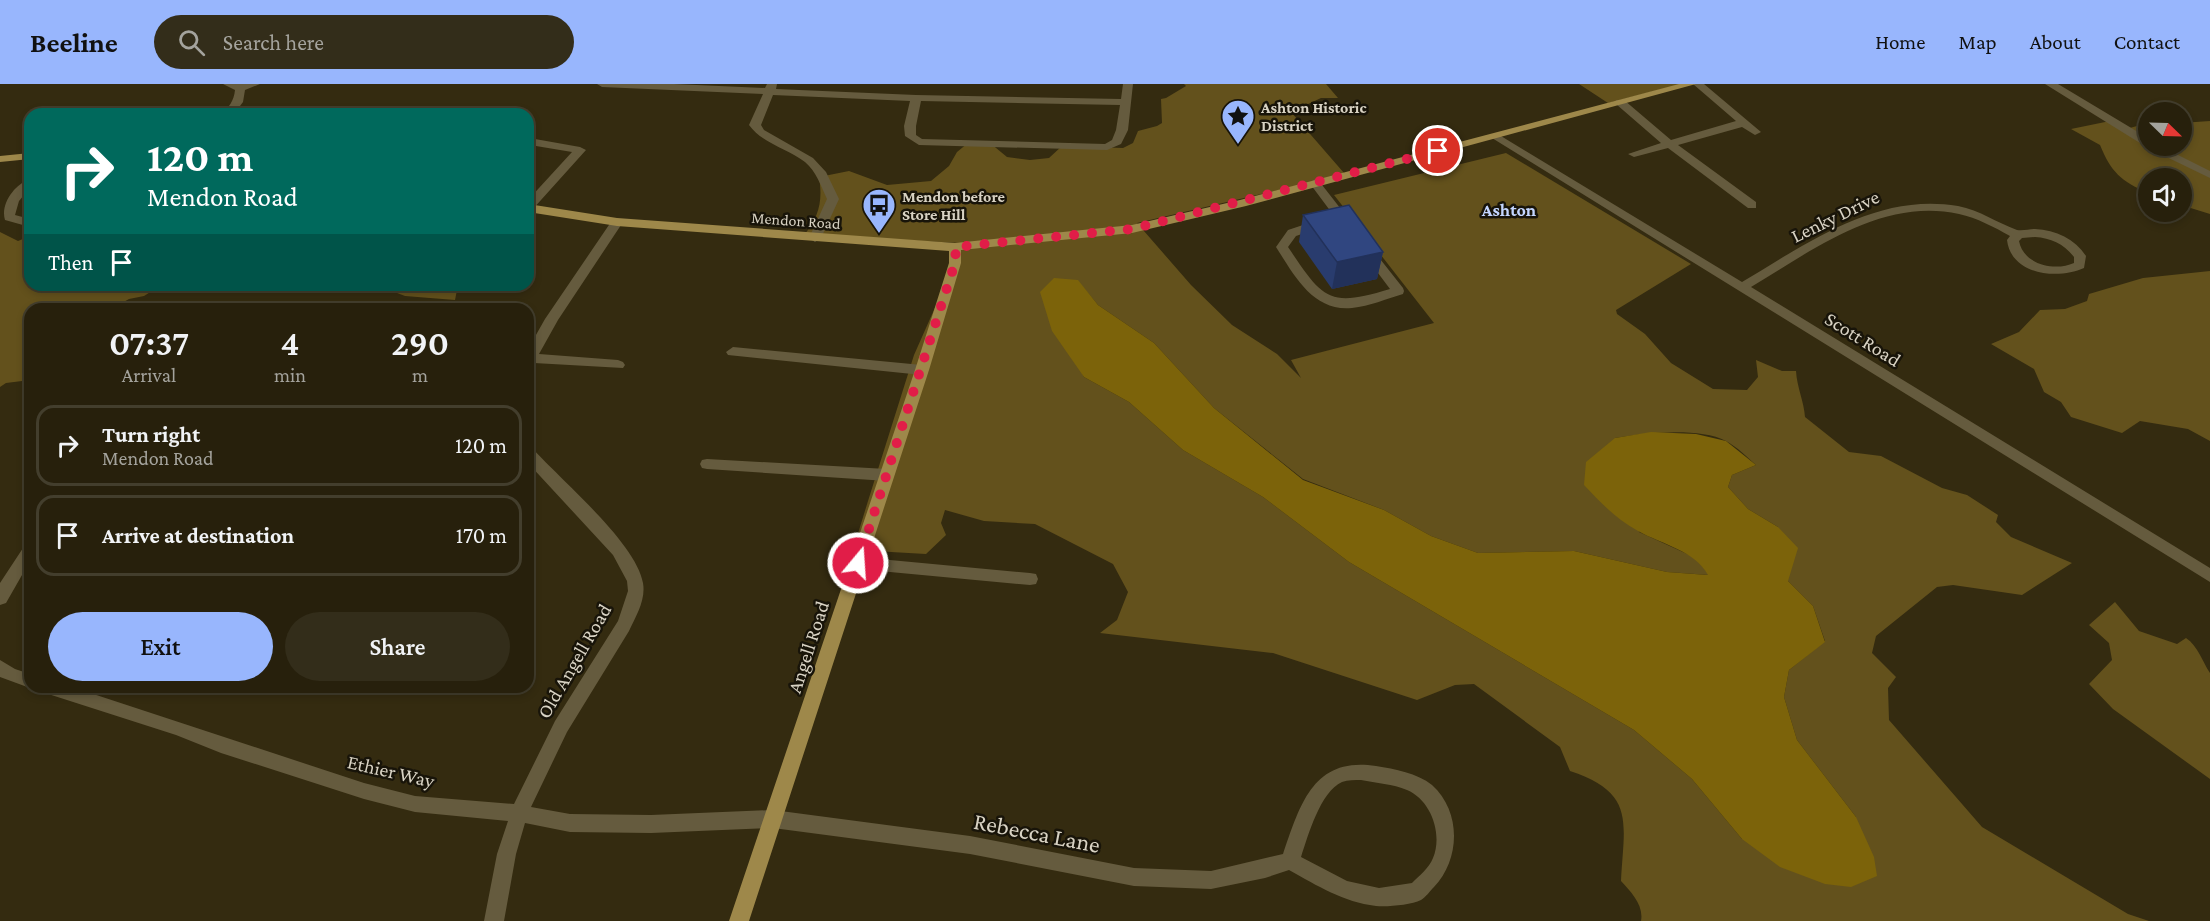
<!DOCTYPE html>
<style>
:root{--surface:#27200c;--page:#332d1a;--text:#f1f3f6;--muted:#a4a39d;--line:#433e2d;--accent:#98b6fd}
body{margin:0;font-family:"Crimson Pro",serif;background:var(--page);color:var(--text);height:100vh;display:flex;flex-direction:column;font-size:22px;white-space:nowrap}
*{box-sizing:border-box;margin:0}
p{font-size:20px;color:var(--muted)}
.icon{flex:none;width:33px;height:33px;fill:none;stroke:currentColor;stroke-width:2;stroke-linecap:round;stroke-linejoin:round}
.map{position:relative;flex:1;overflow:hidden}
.details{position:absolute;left:24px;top:219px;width:510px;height:390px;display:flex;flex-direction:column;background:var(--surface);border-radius:18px;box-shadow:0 3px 9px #0003,0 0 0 2px var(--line)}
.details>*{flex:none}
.banner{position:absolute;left:24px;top:24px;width:510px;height:183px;border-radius:18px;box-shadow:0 3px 9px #0003,0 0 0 2px var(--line);background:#00695c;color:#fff;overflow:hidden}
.needle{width:39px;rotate:113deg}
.fabs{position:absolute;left:2138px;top:18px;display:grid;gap:12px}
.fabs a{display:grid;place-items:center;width:54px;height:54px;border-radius:50%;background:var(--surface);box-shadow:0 3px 9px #0003,0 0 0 2px var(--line);font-size:30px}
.pin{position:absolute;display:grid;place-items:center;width:51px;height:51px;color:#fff;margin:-26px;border:3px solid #fff;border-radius:50%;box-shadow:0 2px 6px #0007}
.me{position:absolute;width:66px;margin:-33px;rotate:18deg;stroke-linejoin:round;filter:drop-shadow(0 0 4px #0008)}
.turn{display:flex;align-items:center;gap:21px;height:126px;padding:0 24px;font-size:27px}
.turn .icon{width:78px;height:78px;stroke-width:2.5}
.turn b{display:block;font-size:42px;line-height:51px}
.then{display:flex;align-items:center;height:57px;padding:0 24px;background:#0003;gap:12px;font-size:22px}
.eta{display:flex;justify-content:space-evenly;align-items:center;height:102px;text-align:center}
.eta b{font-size:36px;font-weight:600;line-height:42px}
.action{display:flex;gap:12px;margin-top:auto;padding:12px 24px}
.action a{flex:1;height:69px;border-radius:36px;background:var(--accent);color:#111;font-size:24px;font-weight:600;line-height:69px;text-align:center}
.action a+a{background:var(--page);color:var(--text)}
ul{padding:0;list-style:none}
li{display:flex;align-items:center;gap:18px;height:81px;margin:0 12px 9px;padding:0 12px;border:3px solid var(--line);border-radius:18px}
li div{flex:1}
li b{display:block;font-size:22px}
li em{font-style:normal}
header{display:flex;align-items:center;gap:36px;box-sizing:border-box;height:84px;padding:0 30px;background:var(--accent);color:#111}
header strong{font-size:28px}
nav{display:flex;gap:33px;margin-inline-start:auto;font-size:21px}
.search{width:420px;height:54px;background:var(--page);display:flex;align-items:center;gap:15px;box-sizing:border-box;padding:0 21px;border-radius:33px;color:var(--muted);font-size:22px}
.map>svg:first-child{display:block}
</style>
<header>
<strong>Beeline</strong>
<div class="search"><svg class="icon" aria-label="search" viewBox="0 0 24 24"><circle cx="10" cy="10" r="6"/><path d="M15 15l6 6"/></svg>Search here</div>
<nav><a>Home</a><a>Map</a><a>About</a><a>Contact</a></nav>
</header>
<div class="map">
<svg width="2210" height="837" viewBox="0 0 2210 837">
<rect width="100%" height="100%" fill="#342b10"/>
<path fill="#63511c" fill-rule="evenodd" d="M1184,0H1326L1338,14H1321L1291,28L1344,89L1330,94L1137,139L1191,201L1232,241L1277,270L1301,294L1291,276L1434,239L1334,111L1506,69L1691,180L1616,226L1617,230L1645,250L1671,279L1713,305L1747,306L1758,293L1756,276L1782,287H1796C1797,304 1804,317 1805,333L1849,368L1881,372L1942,404L1967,411L1998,431L1996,438L2011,453L2072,479L2022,511L1953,501L1937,503L1876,552L1872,569L1896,593L1888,604L1889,636L1982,743L2128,830L2149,837H1641C1644,821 1631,808 1621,797C1624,738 1636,709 1570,687L1560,663L1474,600L1455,601L1417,616L1273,569L1100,549L1117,536L1128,508L1113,480L1035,440L984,437L945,426L941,439L946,451L926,470L856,466V456L868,417L914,271L961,165V159L804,151C819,133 823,117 819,93L849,87L887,101L931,97L949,82L957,68L968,59H990L1007,73L1030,76L1049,74L1062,62L1123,64L1133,59L1138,47L1157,42L1162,39L1161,15L1166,14L1186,2ZM1077,196L1098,221L1154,259L1214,324L1303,395L1384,426L1431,452L1478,469L1574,467L1667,488L1709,491L1696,474L1639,448L1615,354C1644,349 1699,343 1726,357C1737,363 1747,373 1756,381L1732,391L1728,403L1748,425L1778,443L1788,497L1813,522L1825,557L1789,586L1784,613L1797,656L1856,733L1742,755L1692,695L1634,646L1349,478L1263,413L1183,366L1129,318L1084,293L1042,211Z
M1579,0H1682L1608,19Z
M2110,37L2126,45L2148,39V62H2181V39L2210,37V130L2181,121V94H2148V109C2121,97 2111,88 2100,61L2071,45Z
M0,148L18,157L30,152V201L160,202L144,212L129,215L111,225H30V296L6,299L0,303Z
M2210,187V357L2188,345L2140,337L2122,349L2071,333L2061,318L2044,308L2034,285L1991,260L2019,248L2040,226L2065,225L2087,217L2089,210L2143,194Z
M376,201H458L455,216L405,212Z
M2115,518L2139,547L2177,560L2186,554C2198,562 2202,577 2210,589V695L2113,625L2089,600L2112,576L2109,559L2089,541Z"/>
<path fill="#7c630a" d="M1054,194L1078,196L1098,221L1154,259L1214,324L1303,396L1384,426L1431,452L1478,469L1574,467L1667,488L1708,491C1694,466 1663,461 1638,447C1616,435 1601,419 1584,401L1586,378L1615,354L1651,348L1696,350L1726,357L1756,381L1732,391L1728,403L1748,425L1778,443L1798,464L1788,497L1813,522L1825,558L1789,586L1784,613L1797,656L1856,733L1874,773L1877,792L1851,803L1825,800L1780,783L1742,755L1692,695L1634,646L1349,478L1263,413L1183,366L1129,318L1084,293L1052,247L1040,208Z"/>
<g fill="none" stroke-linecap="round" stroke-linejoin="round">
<path fill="#655b3e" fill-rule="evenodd" d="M223,0H260L245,6L243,18L234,30H223C229,22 234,17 235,6Z
M597,0H674L765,4L767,0H777L776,5L916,11L1121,15L1123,0H1133L1128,46L1121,60L1107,66L919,61L905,52L904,42L910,17L773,11L761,41L764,46L813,74L826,88L839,115L821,154L815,158L809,154L827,115C821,102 816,87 805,78C787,64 763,60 749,41L763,10L602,3ZM921,17L1120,21L1116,46L1112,56L1105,60L922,55L916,51V42Z
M1693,0H1704L1761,48L1755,51L1742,43L1678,61L1756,118V124H1748L1668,64L1634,73L1628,70L1661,59L1616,20V16H1624L1671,56L1736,37Z
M2045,0H2058L2148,54V62H2160L2210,87V94L2148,64Z
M409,22L414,25L410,30H398Z
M1496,49L1742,198C1808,159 1877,108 1958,122C1980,126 1997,139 2017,146C2023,147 2030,145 2035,145C2056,146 2075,155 2086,172L2084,184C2058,196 2011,191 2007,156L2010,152C1994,143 1977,134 1959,130C1882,113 1813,166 1751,203L2210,484V498L1492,54L1490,52ZM2035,153C2051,154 2064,160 2074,173V179C2054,188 2023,180 2019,157L2022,154Z
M535,55L580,63L586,66L532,126L528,127V116L572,68L536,62L528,64V57Z
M30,95V104L19,117L15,131L30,135V143L5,136C0,120 15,100 30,95Z
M1315,95L1319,97L1351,138V144H1343L1311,101L1309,99Z
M617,134L623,138L558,236L539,270L618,276L623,278L625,281L623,284L534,279L528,282V265L545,235L613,135Z
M1318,136L1322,137V143L1296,152L1288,163C1323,215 1328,224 1390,205L1363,169L1369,165L1373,166L1403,204L1404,207L1403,210C1386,215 1370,222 1352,224C1313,228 1294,191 1276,163L1288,146Z
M733,263L922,281L929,286L922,291L728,271L726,268Z
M528,364L533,365C562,397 636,459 643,499C646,516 636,532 629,547L567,648L531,723L570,730L651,731L773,726L970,752L1134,784L1211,787L1283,770C1300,721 1313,672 1376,682C1395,685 1417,689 1432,701C1462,728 1460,776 1434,803C1430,807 1426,813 1421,816C1411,821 1388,823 1376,822C1343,818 1318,802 1289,786L1265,794L1211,805L1134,802L970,770L773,744L651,749L570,748L525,739L516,770L504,837H484L497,770L508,737L415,728L364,715L221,669L176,651L42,608L40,603H72L364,699L415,712L514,720L555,637L618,537L628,507L627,497L613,471L528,379ZM1361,696C1376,699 1393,700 1407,706C1431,716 1443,750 1433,774C1429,784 1419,792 1412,799L1379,804L1347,797L1301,773C1308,752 1320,708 1342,698C1348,696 1355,696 1361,696Z
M707,375L887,385L892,387L894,391L892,395L887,397L707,385L702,384L700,380L702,376Z
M30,459V477L6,519L0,521V499L25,461Z
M858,473L1030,489L1036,490L1038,495L1036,500L1030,501L858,485L852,483L850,479L852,475Z
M0,576L15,585L30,590V603H34L30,604L0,593Z"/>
<path fill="#9e884a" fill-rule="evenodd" d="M1679,0H1696L1246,122L1132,149L961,166V179L929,286L749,837H729L915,286L949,179V167L617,142L528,128V120L617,134L955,159L1132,141L1240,116Z
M30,69V75L0,78V72Z"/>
</g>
<path fill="#293c6e" d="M1303,131L1383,168L1377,195L1332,205L1299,158Z"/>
<path fill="#22315a" d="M1383,168L1377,195L1332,205L1337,178Z"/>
<path fill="#304680" stroke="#22315a" stroke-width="1.5" d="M1349,121L1383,168L1337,178L1303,131Z"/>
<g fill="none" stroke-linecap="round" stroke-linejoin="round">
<path stroke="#e11d48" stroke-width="10" stroke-dasharray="0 18" d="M858,479L955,179L956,163L1132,145L1438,67"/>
</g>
<defs>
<symbol id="sight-pin" viewBox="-11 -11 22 30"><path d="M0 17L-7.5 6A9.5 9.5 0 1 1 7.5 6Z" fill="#98b6fd" stroke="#181409"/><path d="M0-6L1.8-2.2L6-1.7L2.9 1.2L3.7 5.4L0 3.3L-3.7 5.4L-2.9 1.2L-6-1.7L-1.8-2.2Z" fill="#111"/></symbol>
<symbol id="bus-pin" viewBox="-11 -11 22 30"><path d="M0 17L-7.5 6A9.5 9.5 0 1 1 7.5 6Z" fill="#98b6fd" stroke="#181409"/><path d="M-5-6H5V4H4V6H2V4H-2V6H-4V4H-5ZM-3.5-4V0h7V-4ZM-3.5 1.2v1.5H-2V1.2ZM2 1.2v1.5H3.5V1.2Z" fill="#111"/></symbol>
</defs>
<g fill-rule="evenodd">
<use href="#sight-pin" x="1219" y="13" width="38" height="52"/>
<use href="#bus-pin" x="860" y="102" width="38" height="52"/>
</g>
<g text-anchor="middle" stroke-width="5" stroke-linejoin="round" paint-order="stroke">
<g font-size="16" font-weight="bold" fill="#d8d2c3" stroke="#181409" text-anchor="start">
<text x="1261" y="29">Ashton Historic<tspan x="1261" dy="18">District</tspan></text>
<text x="902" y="118">Mendon before<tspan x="902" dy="18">Store Hill</tspan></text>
</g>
<g font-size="16" fill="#d8d2c3" stroke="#181409">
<text transform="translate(796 136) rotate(4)" y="6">Mendon Road</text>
</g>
<g font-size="18" font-weight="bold" fill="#c4d6ff" stroke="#181409">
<text x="1509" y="132">Ashton</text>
</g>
<g font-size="20" fill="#d8d2c3" stroke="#181409">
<text transform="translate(1835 132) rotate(-26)" y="7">Lenky Drive</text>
<text transform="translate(1863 255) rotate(32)" y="7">Scott Road</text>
<text transform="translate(808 563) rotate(-72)" y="7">Angell Road</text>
<text transform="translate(574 577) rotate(-60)" y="7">Old Angell Road</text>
<text transform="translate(391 687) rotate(13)" y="7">Ethier Way</text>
</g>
<g font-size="24" fill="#d8d2c3" stroke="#181409">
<text transform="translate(1037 749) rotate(11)" y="8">Rebecca Lane</text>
</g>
</g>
</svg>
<div class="fabs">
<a><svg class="needle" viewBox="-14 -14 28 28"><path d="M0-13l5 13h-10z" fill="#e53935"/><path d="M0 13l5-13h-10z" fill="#a4a39d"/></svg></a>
<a><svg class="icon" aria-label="sound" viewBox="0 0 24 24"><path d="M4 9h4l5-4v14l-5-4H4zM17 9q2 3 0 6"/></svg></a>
</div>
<div class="pin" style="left:1438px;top:67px;background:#d93025"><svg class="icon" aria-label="arrive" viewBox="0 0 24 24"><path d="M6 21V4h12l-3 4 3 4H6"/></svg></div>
<svg class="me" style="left:858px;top:479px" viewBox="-20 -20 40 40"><circle r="17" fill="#e11d48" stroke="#fff" stroke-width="3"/><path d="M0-11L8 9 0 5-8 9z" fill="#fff"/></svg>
<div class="banner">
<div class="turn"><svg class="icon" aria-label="right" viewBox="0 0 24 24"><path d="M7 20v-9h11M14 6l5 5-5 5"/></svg><div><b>120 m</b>Mendon Road</div></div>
<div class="then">Then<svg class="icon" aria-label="arrive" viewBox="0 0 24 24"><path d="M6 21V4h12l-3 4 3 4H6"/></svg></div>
</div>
<section class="details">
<div class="eta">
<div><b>07:37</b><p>Arrival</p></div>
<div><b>4</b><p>min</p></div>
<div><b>290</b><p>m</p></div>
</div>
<ul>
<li><svg class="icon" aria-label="right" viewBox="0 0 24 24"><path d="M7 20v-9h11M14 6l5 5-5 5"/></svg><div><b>Turn right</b><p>Mendon Road</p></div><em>120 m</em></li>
<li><svg class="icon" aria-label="arrive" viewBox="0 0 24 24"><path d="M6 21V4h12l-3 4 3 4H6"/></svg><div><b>Arrive at destination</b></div><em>170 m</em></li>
</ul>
<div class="action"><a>Exit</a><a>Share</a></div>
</section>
</div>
